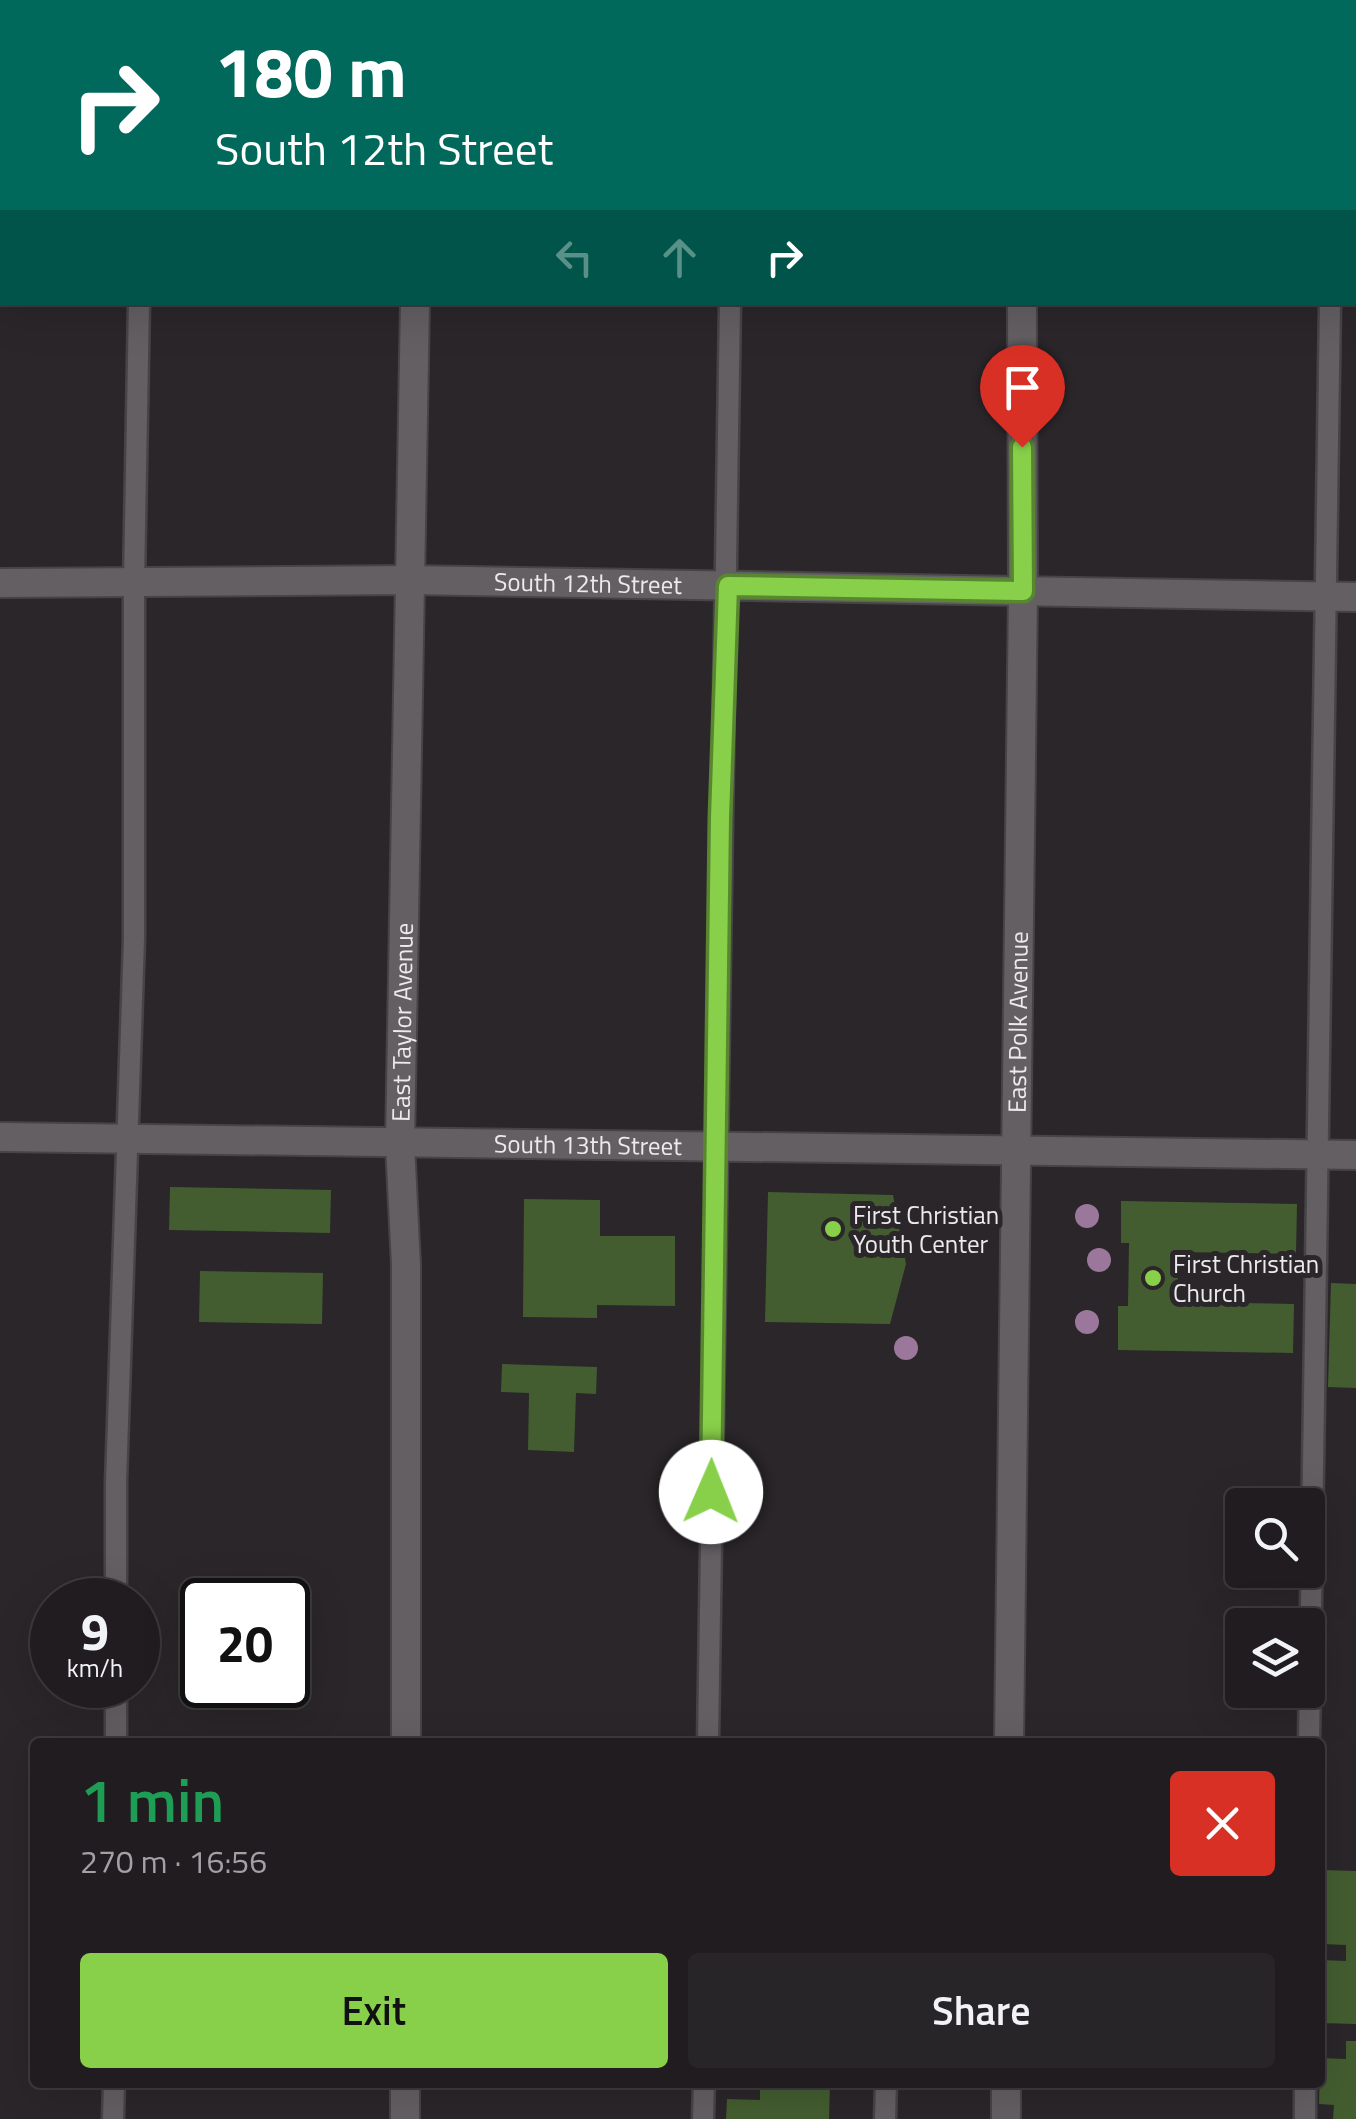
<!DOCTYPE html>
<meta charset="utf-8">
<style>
:root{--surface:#201c20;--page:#282529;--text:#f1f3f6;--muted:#a2a1a5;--line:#3d3a3e;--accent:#88cf4a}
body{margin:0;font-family:"Titillium Web",sans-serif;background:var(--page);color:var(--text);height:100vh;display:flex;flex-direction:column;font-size:38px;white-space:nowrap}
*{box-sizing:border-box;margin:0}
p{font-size:32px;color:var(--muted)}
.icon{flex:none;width:55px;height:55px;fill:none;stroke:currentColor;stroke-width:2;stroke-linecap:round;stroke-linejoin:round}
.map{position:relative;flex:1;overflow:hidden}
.sheet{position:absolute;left:30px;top:1738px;width:1295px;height:350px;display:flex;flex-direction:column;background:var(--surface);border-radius:10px;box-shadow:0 10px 40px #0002,0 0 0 2px var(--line)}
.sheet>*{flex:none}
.top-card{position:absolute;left:0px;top:0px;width:1358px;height:305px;box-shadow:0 10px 40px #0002,0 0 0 2px var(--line);background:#00695c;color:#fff;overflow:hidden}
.buttons{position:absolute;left:1225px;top:1488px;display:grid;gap:20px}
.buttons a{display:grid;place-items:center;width:100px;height:100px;border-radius:10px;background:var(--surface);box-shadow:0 10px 40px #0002,0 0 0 2px var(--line);font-size:50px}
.speed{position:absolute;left:30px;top:1578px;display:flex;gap:20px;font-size:50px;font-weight:700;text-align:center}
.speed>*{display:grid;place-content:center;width:130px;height:130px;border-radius:50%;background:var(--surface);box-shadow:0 10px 40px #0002,0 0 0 2px var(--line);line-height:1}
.speed small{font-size:25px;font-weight:400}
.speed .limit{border:5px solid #111;border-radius:15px;background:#fff;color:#111}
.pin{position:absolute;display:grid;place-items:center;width:85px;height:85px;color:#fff;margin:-102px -42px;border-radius:50% 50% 50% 0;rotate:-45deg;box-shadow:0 0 10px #0007}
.pin .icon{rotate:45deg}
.me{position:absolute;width:110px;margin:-55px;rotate:1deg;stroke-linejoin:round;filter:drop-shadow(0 0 8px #0008)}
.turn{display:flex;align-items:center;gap:35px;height:210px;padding:0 50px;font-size:45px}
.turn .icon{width:130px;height:130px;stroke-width:2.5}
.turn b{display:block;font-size:70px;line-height:85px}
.lanes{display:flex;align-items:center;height:95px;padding:0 50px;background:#0003;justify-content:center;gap:50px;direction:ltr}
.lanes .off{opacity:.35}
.round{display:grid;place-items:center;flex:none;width:105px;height:105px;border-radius:10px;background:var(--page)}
.summary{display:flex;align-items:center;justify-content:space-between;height:170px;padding:0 50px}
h1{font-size:60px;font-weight:600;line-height:75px;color:#1e9e55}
.primary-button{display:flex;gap:20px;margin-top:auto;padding:20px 50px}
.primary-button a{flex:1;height:115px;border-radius:10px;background:var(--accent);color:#111;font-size:40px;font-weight:600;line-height:115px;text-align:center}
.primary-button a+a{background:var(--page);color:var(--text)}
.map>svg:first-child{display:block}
</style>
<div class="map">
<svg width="1356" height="2119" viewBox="0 0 1356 2119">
<rect width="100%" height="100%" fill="#2a262a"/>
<path fill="#435d30" d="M170,1187L331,1190L330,1233L169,1230Z
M768,1192L893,1195L906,1264L890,1324L765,1322Z
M524,1199L600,1200V1236H675V1306L597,1305V1318L523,1317Z
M1121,1201L1297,1204L1296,1254L1178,1252V1302L1294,1304L1293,1353L1118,1350V1306H1128L1129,1243H1121Z
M200,1271L323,1273L322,1324L199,1322Z
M1331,1283L1356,1284V1388L1328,1387Z
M502,1364L597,1367L596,1394L576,1393L574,1452L528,1450L529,1393L501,1392Z
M1322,1870L1356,1871V2024L1320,2023V1960L1346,1961V1945L1321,1944Z
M1346,2041H1356V2119H1333L1334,2105L1319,2104L1320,2058L1346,2059Z
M760,2082H830L829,2119H726L727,2099L760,2100Z"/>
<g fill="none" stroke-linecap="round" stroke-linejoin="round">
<defs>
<path id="service" d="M145,2V0
M734,2V0
M1334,2V0
M116,1600V1482L134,939V582L139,302
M116,1685V1742
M708,1742L730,302
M1309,1742L1330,302
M113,2119L114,2082
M703,2119L704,2082
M885,2119L886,2082
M1305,2119V2082"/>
<g id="minor">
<path d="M206,0L349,2"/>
<path d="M420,2V0"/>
<path d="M1021,2V0"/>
<path d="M1355,27H1356"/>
<path id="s1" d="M0,583L410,580L1356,597"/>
<path id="s2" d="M0,1137L1356,1155"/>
<path id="s3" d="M406,1742V1265L400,1144L415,302"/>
<path id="s4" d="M1009,1742L1023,591L1022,302"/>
<path d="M405,2119V2082"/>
<path d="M1006,2119V2082"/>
</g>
</defs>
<use href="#service" stroke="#464446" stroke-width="25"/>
<use href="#minor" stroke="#464446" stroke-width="32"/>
<use href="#service" stroke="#635f63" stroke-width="20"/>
<use href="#minor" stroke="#635f63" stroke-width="28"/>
</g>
<g fill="#9b789b">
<circle cx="1087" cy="1216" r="12"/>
<circle cx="1099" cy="1260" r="12"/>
<circle cx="1087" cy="1322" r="12"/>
<circle cx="906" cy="1348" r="12"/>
</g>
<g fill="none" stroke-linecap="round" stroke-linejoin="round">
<defs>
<path id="route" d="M711,1492L720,818L728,586L1023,591L1022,447"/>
</defs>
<use href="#route" stroke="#588730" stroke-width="25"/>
<use href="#route" stroke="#88cf4a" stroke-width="18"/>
</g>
<g fill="#88cf4a" stroke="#2a262a" stroke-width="4">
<circle cx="833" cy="1229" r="10"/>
<circle cx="1153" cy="1278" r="10"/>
</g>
<g text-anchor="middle" stroke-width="10" stroke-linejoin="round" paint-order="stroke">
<g font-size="25" fill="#eceaec" stroke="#2a262a">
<text dy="9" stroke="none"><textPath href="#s1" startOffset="588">South 12th Street</textPath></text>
<text dy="9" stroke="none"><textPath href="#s3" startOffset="720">East Taylor Avenue</textPath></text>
<text dy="9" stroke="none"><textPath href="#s4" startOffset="720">East Polk Avenue</textPath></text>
<text dy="9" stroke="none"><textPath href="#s2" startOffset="588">South 13th Street</textPath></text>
</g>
<g font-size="25" fill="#eceaec" stroke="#2a262a" text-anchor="start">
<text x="853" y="1224">First Christian<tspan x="853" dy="29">Youth Center</tspan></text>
<text x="1173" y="1273">First Christian<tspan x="1173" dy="29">Church</tspan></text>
</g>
</g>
</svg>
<div class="buttons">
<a><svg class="icon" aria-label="search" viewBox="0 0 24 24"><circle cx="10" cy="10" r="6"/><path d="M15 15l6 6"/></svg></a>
<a><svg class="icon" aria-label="layers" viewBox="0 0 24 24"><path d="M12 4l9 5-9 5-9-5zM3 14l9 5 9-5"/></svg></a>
</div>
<div class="speed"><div>9<small>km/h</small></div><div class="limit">20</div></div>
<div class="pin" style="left:1022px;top:447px;background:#d93025"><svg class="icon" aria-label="arrive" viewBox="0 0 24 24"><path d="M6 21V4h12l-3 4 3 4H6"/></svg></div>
<svg class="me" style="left:711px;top:1492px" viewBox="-20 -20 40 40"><circle r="19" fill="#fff"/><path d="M0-13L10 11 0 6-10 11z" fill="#88cf4a"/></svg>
<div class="top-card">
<div class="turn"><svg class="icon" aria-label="right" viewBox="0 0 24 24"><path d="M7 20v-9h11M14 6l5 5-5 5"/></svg><div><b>180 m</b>South 12th Street</div></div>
<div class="lanes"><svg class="icon off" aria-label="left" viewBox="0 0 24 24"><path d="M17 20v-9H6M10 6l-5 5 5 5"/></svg><svg class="icon off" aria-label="ahead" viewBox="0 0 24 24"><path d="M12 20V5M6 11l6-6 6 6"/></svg><svg class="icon" aria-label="right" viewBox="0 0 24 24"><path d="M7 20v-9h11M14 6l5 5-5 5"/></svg></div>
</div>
<section class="sheet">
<div class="summary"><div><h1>1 min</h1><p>270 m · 16:56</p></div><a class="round" style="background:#d93025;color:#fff"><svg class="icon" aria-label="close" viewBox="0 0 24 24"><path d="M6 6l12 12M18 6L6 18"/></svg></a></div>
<div class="primary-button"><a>Exit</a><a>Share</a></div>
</section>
</div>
